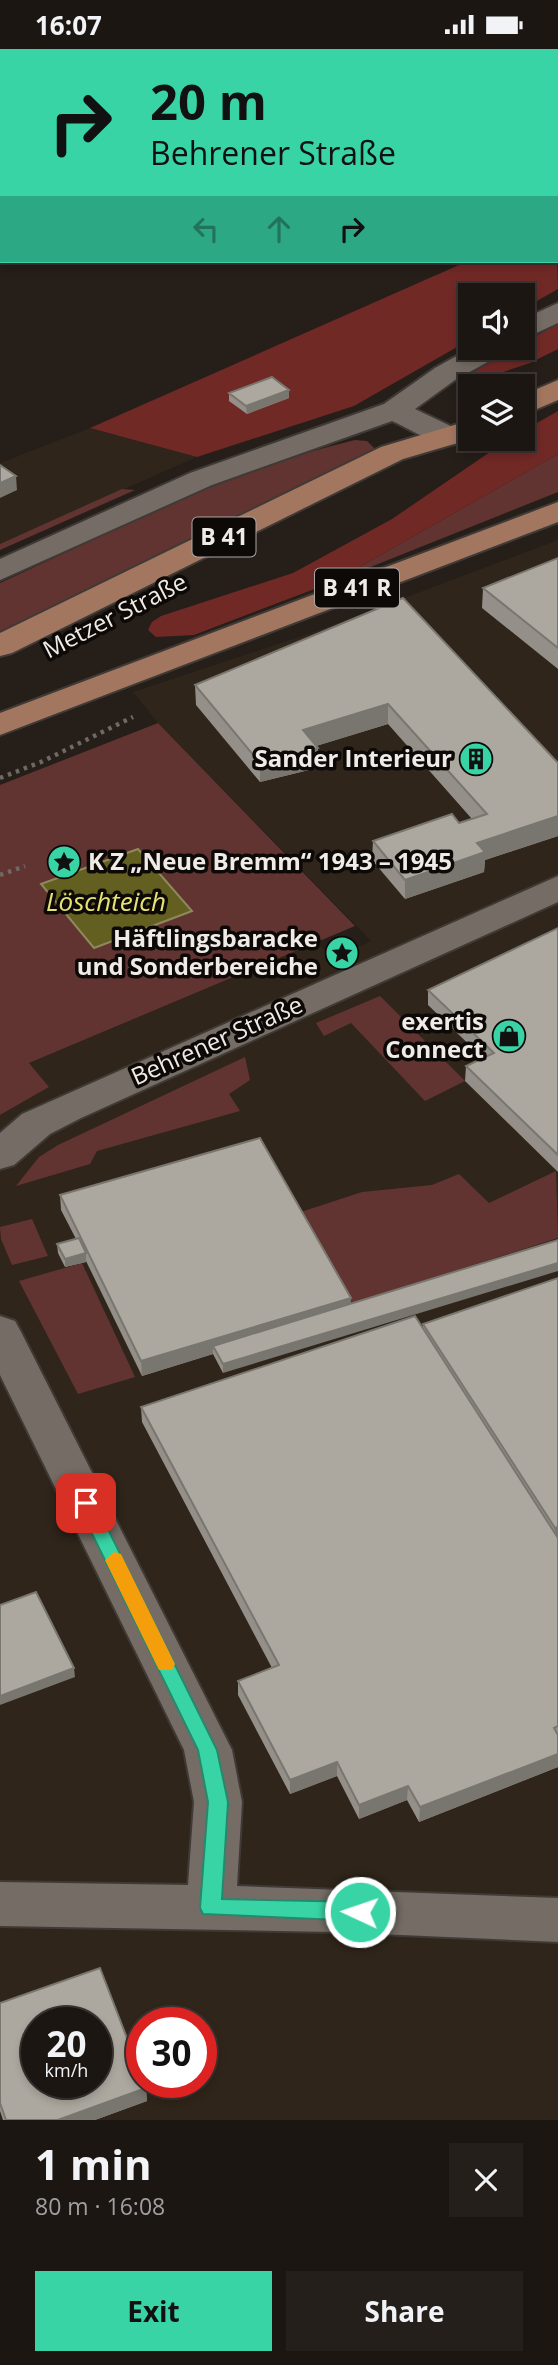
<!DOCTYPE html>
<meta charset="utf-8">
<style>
:root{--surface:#1c1613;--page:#251f1c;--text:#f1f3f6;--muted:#a09fa0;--line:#3a3533;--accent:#38d4a6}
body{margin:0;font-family:"Open Sans",sans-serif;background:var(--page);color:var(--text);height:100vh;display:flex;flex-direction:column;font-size:26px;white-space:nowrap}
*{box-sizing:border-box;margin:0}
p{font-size:23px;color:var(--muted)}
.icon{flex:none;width:38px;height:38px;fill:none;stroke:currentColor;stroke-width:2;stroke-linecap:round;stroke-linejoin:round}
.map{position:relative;height:2071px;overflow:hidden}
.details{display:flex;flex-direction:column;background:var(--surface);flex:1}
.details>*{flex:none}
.guide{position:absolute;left:0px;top:0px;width:558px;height:214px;box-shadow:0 4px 10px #0003,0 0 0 2px var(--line);background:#38d4a6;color:#111;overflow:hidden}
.tools{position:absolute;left:458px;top:234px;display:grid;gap:14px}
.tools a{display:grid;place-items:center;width:77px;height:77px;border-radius:0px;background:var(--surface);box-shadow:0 4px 10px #0003,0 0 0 2px var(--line);font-size:35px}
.speed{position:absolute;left:21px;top:1958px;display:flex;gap:14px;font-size:35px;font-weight:700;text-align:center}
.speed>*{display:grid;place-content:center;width:91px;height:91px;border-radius:50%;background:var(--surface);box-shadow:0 4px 10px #0003,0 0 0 2px var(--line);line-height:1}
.speed small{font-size:18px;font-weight:400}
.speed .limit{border:10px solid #d22;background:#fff;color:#111}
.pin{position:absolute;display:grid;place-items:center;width:60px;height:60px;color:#fff;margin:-30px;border-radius:14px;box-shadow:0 4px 10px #0006}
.me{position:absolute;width:77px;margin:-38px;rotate:273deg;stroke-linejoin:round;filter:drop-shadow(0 0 5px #0008)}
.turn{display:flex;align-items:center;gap:24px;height:147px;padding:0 35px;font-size:32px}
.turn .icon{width:91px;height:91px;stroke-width:2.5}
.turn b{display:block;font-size:49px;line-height:60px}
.lanes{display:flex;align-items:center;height:66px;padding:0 35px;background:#0003;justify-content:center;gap:35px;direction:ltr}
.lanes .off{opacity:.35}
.round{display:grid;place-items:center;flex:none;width:74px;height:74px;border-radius:0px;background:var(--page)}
.head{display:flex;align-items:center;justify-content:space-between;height:119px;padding:0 35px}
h1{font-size:42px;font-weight:700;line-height:52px}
.primary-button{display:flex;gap:14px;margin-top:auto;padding:14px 35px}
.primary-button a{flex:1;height:80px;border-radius:0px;background:var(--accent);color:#111;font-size:28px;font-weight:700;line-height:80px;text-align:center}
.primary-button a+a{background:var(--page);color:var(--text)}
.status{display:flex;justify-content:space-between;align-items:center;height:49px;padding:0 35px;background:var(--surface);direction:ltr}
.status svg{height:19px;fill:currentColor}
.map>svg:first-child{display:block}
</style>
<div class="status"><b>16:07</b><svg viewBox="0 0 49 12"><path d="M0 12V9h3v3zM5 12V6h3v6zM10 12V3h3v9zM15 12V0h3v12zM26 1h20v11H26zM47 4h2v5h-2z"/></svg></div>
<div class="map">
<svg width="558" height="2071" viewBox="0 0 558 2071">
<rect width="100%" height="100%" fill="#251e19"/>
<path fill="#2f251a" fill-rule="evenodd" d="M90,379L197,408L0,495V414Z
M558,491V2071H0V1066L49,1038L29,1014L317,893L332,910L371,892L158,674L133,643L311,584ZM37,1974H96V2034H37ZM142,1974H201V2034H142Z"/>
<path fill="#623431" d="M355,391L367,392L375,400L370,408L0,588V534C116,481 231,420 355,391Z
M558,405V443L333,533Z
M122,440L135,441L0,501V495Z
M158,674L355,877L29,1014L49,1038L0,1066V736Z
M380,947L465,1032L425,1052L351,974L324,987L316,974Z
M245,1008L250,1031L229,1045L240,1062L97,1102L90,1115L16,1137L39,1108L58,1096Z
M556,1122L558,1189L351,1255L301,1163L362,1143L432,1136L459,1125L489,1154Z
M32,1170L48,1207L12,1216L1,1190L0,1178Z
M82,1214L135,1328L78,1345L19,1232Z"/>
<path fill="#712926" d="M0,0H558V169L556,2H2L0,61Z
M556,172L558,240L523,260V247H471V290L354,357L197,408L90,379L468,212H556Z
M558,275V300L530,314L479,331L470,325L515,299H523V294Z
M558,362V405L333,533L194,586L156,588L148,581L152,573L161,567L293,524L392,470L509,390H523V382Z"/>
<path fill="#625f21" stroke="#8d895c" stroke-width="2" d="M138,800L192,862L94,899L41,835Z"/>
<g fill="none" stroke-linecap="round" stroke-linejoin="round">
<defs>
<path id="minor" d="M558,254V274L523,290V270Z
M471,299H506L502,305L455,331L415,360L461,382L465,388L461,394C438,400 413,381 392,372L212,436L0,531V510L190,424L384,355L435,319Z
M558,827V853L81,1069L50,1085L14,1116L0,1120V1084L22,1065Z
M0,1267L15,1272L21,1283L232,1701L242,1753L237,1837L558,1849V1893L333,1883L0,1877V1833L188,1836L194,1753L184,1701L0,1326Z"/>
<path id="major" d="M558,331V351L523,366V346Z
M471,371V390L403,410L12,604L0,607V584L381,398Z
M558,453V473L0,686V664Z"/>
</defs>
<use href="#minor" stroke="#403a36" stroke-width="4"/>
<use href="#major" stroke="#403a36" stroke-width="4"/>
<path stroke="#6f6964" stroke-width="3.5" stroke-dasharray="2.5 3.5" stroke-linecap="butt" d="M31,0L40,2"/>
<path stroke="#6f6964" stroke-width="4.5" stroke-dasharray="3.5 5" stroke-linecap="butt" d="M0,729L41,713L133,668
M0,826L25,817"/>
<use href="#minor" fill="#746c65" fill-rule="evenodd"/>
<use href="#major" fill="#a37660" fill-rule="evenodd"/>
</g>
<path fill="#949089" d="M229,344L289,349L247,365L229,352Z
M558,509V620L482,559L483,539Z
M403,549L558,714V787L485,811L484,823L405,850L372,811L373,792L459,774L472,770L388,675L316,697L318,699L317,719L260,733L196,656L195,636Z
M558,879V1123L465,1032L466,1017L483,1009L428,956V941Z
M260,1089L223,1324L213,1305L142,1327L86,1212V1213L65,1218L58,1204L57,1195L76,1190L61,1161L60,1146Z
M558,1229V1718L419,1773L407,1751L359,1770L337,1727L290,1745L238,1646V1632L272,1619L142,1373L141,1358L423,1278V1275Z
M0,1954L146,2039L147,2052L95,2071H3L0,2062Z"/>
<path fill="#78766f" d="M289,341V349L247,365L246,357Z
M16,427L17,441L0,449V434Z
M388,655V675L303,701V681Z
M318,699L317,719L260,733V714Z
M558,767V787L485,811L484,823L405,850V831L477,794Z
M86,1204V1213L65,1218V1210Z
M558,1214V1222L223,1324V1315Z
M351,1249L350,1263L213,1297V1305L142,1327L141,1312Z
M558,1478V1495L553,1497L555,1479Z
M74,1619L75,1628L0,1656V1647Z
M558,1705V1718L419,1773L420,1758Z
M337,1713V1727L290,1745V1731Z
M408,1737L407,1751L359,1770V1756Z
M146,2039L147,2052L95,2071H58Z"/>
<path fill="#aca89f" stroke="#78766f" stroke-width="2" fill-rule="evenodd" d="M272,328L289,341L246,357L229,344Z
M0,416L16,427L0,434Z
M558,509V599L483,539Z
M403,549L558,714V767L477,794L485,803L405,831L373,792L452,765L459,774L487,765L388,655L303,681L318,699L260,714L195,636Z
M558,879V1106L466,1017L494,1004L428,941Z
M260,1089L351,1249L141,1312L60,1146Z
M79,1189L86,1204L65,1210L57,1195Z
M558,1191V1214L223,1315L213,1297Z
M558,1229V1478L555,1479L423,1275Z
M415,1267L558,1489V1677L554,1679L558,1686V1705L420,1758L408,1737L359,1756L337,1713L290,1731L238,1632L279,1616L141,1358Z
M36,1543L74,1619L0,1647V1556Z
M100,1919L142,2028V2034H144L146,2039L58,2071H6L0,2054V1954ZM37,1974H96V2034H37Z"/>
<path fill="#38d4a6" stroke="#248a6c" stroke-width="2" d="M86,1446L95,1454L217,1701L228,1753L222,1850L360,1853L367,1856L370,1863L367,1869L360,1872L203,1865L200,1859L208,1753L198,1701L77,1454Z"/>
<path fill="#f59e0b" d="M114,1503L121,1505L175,1615L172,1621H159L156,1615L105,1511Z"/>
<defs>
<symbol id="building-disc" viewBox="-11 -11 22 22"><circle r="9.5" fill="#38d4a6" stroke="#0c0907"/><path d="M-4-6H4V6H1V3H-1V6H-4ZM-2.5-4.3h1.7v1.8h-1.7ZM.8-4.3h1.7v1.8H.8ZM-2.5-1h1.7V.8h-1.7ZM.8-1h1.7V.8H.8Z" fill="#111"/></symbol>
<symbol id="sight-disc" viewBox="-11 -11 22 22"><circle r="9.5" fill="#38d4a6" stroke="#0c0907"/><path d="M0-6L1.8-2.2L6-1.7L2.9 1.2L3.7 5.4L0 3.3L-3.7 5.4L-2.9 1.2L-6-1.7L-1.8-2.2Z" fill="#111"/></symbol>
<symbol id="shop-disc" viewBox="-11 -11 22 22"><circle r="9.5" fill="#38d4a6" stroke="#0c0907"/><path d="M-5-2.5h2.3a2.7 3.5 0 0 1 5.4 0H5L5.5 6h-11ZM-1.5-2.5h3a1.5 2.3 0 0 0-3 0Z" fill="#111"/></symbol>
</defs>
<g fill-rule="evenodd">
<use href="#building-disc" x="457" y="691" width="38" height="38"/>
<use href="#sight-disc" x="45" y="794" width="38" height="38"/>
<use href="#sight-disc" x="323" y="885" width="38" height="38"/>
<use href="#shop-disc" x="490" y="968" width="38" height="38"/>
</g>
<g text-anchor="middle" stroke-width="7" stroke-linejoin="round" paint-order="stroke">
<g fill="#0c0907" stroke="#aca7a4" stroke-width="2">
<rect x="192.5" y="468.5" width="63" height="39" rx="5"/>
<rect x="315" y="519.5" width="84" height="39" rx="5"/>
</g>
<g font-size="23" font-weight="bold" fill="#f0ebe7">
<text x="224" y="496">B 41</text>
<text x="357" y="547">B 41 R</text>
</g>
<g font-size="24" fill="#f0ebe7" stroke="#0c0907">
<text transform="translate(115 567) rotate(-27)" y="8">Metzer Straße</text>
<text transform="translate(217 992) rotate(-24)" y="8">Behrener Straße</text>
</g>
<g font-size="24" font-weight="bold" fill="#f0ebe7" stroke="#0c0907" text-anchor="end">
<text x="452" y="718">Sander Interieur</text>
<text x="88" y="821" text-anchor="start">K Z „Neue Bremm“ 1943 – 1945</text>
<text x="318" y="898">Häftlingsbaracke<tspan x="318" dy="28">und Sonderbereiche</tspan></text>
<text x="484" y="981">exertis<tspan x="484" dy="28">Connect</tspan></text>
</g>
<g font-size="26" font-style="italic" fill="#e6e273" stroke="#0c0907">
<text x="106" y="862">Löschteich</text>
</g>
</g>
</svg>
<div class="tools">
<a><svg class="icon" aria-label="sound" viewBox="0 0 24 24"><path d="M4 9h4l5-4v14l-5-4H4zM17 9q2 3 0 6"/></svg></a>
<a><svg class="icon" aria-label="layers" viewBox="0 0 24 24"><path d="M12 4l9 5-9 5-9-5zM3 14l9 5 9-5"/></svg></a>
</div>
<div class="speed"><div>20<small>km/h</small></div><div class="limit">30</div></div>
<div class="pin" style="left:86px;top:1454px;background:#d93025"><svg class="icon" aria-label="arrive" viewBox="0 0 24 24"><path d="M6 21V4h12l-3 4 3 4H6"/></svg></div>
<svg class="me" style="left:360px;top:1863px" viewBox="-20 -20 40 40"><circle r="17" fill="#38d4a6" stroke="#fff" stroke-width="3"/><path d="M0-11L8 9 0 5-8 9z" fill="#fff"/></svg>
<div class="guide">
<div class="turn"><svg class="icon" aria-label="right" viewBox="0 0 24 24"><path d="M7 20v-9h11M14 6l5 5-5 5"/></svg><div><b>20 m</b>Behrener Straße</div></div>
<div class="lanes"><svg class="icon off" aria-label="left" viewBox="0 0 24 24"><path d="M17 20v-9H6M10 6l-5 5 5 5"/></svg><svg class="icon off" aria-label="ahead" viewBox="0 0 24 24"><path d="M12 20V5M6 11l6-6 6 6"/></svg><svg class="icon" aria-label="right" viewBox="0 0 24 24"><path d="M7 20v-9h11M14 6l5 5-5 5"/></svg></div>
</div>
</div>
<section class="details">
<div class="head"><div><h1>1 min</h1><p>80 m · 16:08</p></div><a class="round"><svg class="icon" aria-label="close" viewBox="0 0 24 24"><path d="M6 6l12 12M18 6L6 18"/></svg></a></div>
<div class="primary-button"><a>Exit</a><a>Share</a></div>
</section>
